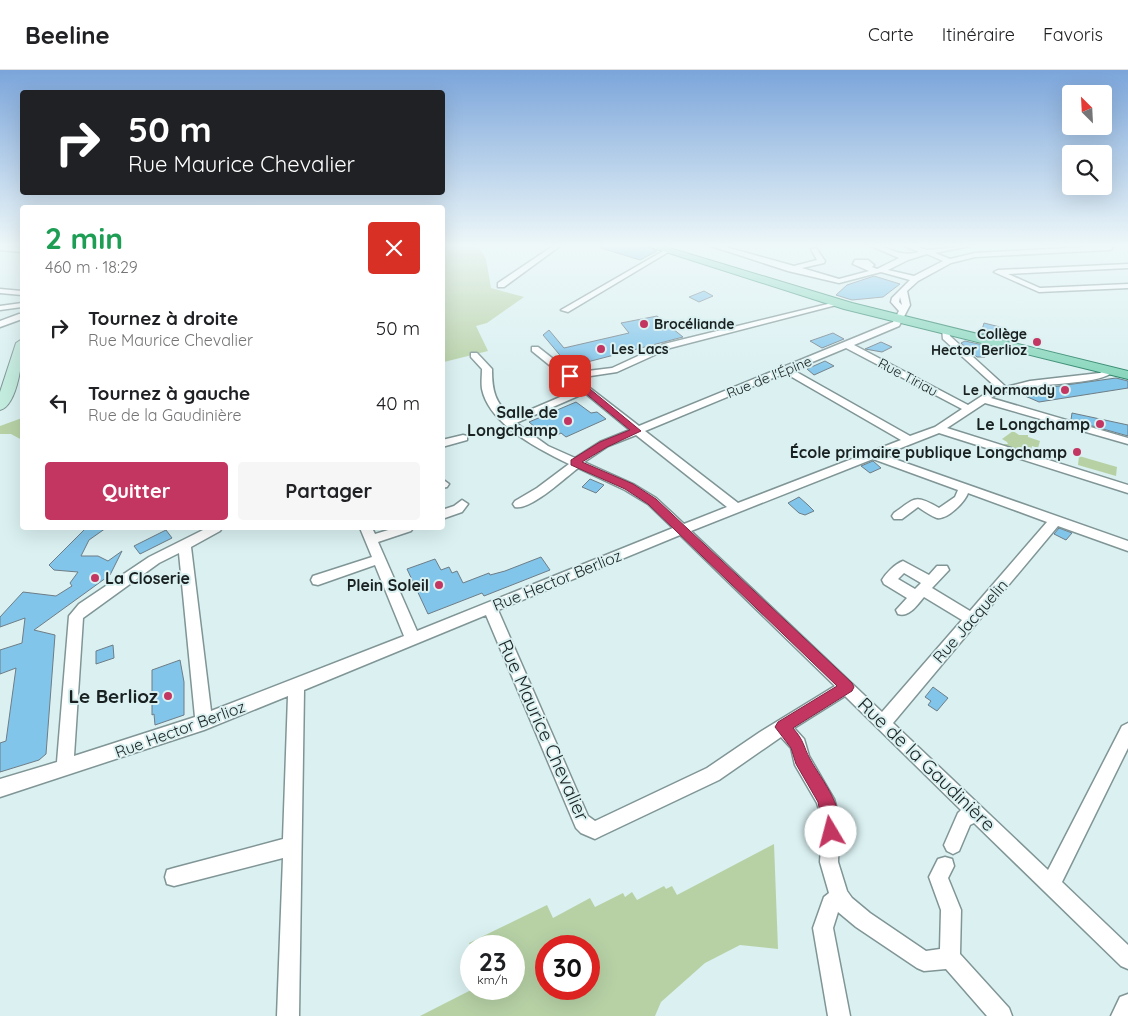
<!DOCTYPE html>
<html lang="fr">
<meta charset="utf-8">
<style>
:root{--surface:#fff;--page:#f6f6f6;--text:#202124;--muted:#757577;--line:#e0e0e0;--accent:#c43662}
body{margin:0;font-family:Quicksand,sans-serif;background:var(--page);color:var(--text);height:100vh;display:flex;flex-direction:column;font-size:19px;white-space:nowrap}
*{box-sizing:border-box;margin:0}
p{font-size:16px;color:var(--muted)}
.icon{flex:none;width:28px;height:28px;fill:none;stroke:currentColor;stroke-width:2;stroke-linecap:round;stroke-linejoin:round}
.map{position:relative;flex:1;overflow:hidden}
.details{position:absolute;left:20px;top:135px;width:425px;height:325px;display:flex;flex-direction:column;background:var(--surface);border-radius:5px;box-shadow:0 5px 20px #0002}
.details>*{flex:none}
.top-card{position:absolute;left:20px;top:20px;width:425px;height:105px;border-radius:5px;box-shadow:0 5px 20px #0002;background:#202124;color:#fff;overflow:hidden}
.needle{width:32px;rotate:336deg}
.buttons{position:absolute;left:1062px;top:15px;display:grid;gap:10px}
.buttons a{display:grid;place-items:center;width:50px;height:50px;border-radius:5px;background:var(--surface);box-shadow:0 5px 20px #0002;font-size:25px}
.speed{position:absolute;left:460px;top:865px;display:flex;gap:10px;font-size:25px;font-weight:700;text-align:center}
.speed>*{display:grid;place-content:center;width:65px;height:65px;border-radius:50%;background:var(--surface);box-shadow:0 5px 20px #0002;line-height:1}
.speed small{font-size:12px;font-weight:400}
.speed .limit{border:8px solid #d22;background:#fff;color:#111}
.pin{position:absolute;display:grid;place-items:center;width:42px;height:42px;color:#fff;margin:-21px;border-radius:10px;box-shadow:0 2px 8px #0006}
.me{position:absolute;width:55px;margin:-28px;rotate:352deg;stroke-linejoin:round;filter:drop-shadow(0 0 4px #0008)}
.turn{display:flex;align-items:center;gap:18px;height:105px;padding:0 25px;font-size:22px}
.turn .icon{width:65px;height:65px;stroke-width:2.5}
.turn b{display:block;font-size:35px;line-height:42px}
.round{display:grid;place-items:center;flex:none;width:52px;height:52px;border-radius:5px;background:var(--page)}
.summary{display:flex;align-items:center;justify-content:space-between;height:85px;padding:0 25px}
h1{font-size:30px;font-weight:700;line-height:38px;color:#1e9e55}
.primary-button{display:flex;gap:10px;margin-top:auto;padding:10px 25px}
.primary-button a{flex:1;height:58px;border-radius:5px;background:var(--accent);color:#fff;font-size:20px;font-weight:700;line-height:58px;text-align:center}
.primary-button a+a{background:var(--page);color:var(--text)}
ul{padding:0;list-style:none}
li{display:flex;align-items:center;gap:15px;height:75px;padding:0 25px}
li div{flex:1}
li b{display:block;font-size:19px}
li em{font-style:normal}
header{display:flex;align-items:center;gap:30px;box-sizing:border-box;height:70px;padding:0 25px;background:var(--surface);border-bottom:1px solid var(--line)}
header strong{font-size:24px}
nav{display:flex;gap:28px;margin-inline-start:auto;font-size:18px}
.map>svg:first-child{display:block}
</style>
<header>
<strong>Beeline</strong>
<nav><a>Carte</a><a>Itinéraire</a><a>Favoris</a></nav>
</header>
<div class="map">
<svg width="1128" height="946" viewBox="0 0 1128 946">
<rect width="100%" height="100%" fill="#daf0f1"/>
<path fill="#b7d1a5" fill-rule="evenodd" d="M443,176H478L486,189L491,218L524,227L487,253L476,256L488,281L444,292L445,296H443Z
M22,348V370L11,364H0V356Z
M1013,361L1019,365H1028V367L1040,371L1038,378L1032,376L1031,382L1054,391L1005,376L1004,374H1008L1007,372L1002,369Z
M1079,386L1117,397L1116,406L1078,395Z
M774,774L778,879L740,875L705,893L661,932L655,946H420L473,919H514V876H471V880L469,873L547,835L553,848L590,828L595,837L623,823L625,827L632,822L637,830L664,816L666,819L672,816L677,825ZM546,876H589V919H546Z"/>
<path fill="#82c5ea" stroke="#6e7d86" d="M601,176H645L657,181L640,190L601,178Z
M874,206L900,214L883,227L852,230L836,225L847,215Z
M704,221L713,226L699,232L689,227Z
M657,246L683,267L572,296L567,290H564L543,265L549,260L564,278L629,263L621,253Z
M984,253L1004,258L1000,267L981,263Z
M833,263L844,269L822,278L810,271Z
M965,271L988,276L985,287H977L961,273Z
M881,272L892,277L882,282L865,279Z
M825,291L834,296L814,305L807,299Z
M1116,308L1128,311V318L1039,332L1016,322Z
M576,332L591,343L597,342L606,349L566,367L561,363L549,369L529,352Z
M1072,343L1128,355V366L1071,350Z
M873,391L881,398L870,403L861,396Z
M590,409L604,415L596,423L582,417Z
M799,427L808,435L814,441L805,445L799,443L788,433Z
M86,458H106L89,470L81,486H98L108,491L122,481L110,505L34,560L55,565L46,684L39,690L0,702V673L6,671L16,598L0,604V580L22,573L25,548L0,557V547L23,522L56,526L72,516L70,513L78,502L54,500L49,495Z
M1059,458L1072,463L1066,470L1054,464Z
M166,460L172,468L140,484L134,476Z
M541,487L550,500L484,526L482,523L428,544L407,499L435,489L441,500L449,497L452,503L457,501L463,513L489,503L490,505L505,501Z
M113,575L114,588L96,594V581Z
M180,590L184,612V645L155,655L154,644L152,645V600Z
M933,617L948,628L937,641L928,635L931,631L925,627Z"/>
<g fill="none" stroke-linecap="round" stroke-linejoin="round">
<defs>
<path id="street" d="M0,176L22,178V182L0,180Z
M553,176H560L504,217H498V213Z
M711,176H722L794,196L817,190L811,179L816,178L825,191L824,193L802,198L839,209L869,201L853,194L855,190H868L874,195L872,197L877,199L899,188L871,176C893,176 896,188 919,182L905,176H915L927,180L970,176L935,183L950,189L975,183L1109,176L1113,178L1110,180L975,187L951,193L918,211L907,221L910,235L899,256L854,275L968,335L988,322L998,319L943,269L942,258H948L950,266L1006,317L1030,311L1100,303L1109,298L1114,301C1098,318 1018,310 991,328L1128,368V374L985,333L947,358L1128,415V423L939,363L883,385L1128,471V481L1058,456L893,653L1048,800L1122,656L1128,653V678L1062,812L1128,875V899L1121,896L974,753L970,755L959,781L953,784L947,781L944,775L958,743L961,740L845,626L794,658L804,669L809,686L834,729L839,746L838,792L847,821L852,828L870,843L926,881L940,879L941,840L929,807L938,789L945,787L952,789L954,796L948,808L961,840L960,884L1009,938L1012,946H987L946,899L924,901L917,898L856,857L838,842L833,858L850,946H828L813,858L824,827L829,823L820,792L822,762L821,746L817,733L795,695L791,678L781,667L719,710L601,766L595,769L581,763L576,758L486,545L304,620L299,946H277L283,788L174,816L167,814L165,807L167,800L174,798L283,769L288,626L204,660L0,727V709L57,692L69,546L79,534L149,487L207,458H222L220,461L191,477L211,641L404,566L375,495L318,515L313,514L311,510L313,506L372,487L360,458H372L375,464L395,458H413L411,461L378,472L417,561L673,458L648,434L625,420L578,398C565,408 530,441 515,437L513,434L515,431L537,418L569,394C538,379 489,354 482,319C481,313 482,305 482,299L471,287V283H477L492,299C492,322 495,331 511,348L579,319L532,281V277H538L571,303L612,298L664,274L840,231L844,233L670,278L617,302L577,308L639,356L893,252L899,241L891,232L892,228L910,210L881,202L839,213L788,201ZM927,184L943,191L914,206L888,200L908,190ZM900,227L902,235L899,232ZM846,278L962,339L935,357L910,366L793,300ZM785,303L901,370L738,433L645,361ZM585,323L630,360L600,372L575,388L548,376L516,353ZM636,365L727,437L684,454L656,428L633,414L584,392L608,376ZM873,389L958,420L955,427L939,438C914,424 916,428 894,443L892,446L894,449H902L918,437C924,441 931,446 937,448C947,450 965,432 968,423L1047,452L970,541L932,518L949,500L947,496H937L929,505L903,491C895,494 886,503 882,510L884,514L907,528L896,540L898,544C909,548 918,534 924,527L962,550L882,642L691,461ZM680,465L835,616L760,662L707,698L595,751L588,746L498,540ZM179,483L195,647L74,686L83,548L159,493ZM904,503L921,513L915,519L898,509Z
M665,180L670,181L568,242L561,240Z
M1128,194V198L1008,204L1040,218L1128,214V218L1039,222L994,202L998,200Z
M0,219L22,221V225L0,223Z
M22,233V237L0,240V236Z
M19,244H22V249L0,257V251Z
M463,365L467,366V370L442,377V370Z
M442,409L449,414L447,417L442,418Z
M462,430L468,434L462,442L442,449V440L454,436Z
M1128,924V946H1111L1120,927Z"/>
<path id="secondary" d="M22,269C24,284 18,336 0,340V322L16,273Z"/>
<path id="primary" d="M647,176H663L852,233L1128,301V309L844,239Z"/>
</defs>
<use href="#street" stroke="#809596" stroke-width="3"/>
<use href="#secondary" stroke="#809596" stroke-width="2"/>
<use href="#primary" stroke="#2d8569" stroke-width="2"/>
<use href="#street" fill="#fff" fill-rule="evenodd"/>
<use href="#secondary" fill="#c3ebde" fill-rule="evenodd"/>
<use href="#primary" fill="#88d6bc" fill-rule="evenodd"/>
</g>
<linearGradient id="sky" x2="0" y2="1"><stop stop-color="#7ba5da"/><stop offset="0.57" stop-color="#eef8f9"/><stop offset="1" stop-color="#eef8f9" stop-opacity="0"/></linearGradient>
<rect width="1128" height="308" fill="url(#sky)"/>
<path fill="#c43662" stroke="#7f2340" d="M567,305H573L641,361L607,377L582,392L633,414L656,429L852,613L854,617L852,621L793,658C805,672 803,676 810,689C822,711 848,740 837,768L831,770L825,768L818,732L796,694L791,678L775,657L778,652L837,616L648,434L625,419L571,395V390L600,372L630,360L567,308Z"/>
<g fill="#c43662" stroke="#daf0f1" stroke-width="2">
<circle cx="644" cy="254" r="5"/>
<circle cx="1037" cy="272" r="5"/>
<circle cx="601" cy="279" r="5"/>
<circle cx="1065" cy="320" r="5"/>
<circle cx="568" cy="351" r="5"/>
<circle cx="1100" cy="354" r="5"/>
<circle cx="1077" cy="382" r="5"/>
<circle cx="95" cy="508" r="5"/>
<circle cx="439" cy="515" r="5"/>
<circle cx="168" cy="626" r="5"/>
</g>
<g text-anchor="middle" stroke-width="4" stroke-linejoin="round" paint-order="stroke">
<g font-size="14" font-weight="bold" fill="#192121" stroke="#daf0f1" text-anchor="start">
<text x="654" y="259">Brocéliande</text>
<text x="1027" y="269" text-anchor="end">Collège<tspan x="1027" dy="16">Hector Berlioz</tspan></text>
<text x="611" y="284">Les Lacs</text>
<text x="1055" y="325" text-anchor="end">Le Normandy</text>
</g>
<g font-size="14" fill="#192121" stroke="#daf0f1">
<text transform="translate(769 307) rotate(-22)" y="5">Rue de l'Épine</text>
<text transform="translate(908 307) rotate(28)" y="5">Rue Tiriau</text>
</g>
<g font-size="16" font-weight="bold" fill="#192121" stroke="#daf0f1" text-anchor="end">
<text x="558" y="348">Salle de<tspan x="558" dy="18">Longchamp</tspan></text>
<text x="1090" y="360">Le Longchamp</text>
<text x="1067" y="388">École primaire publique Longchamp</text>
<text x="105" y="514" text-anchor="start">La Closerie</text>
<text x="429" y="521">Plein Soleil</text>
</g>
<g font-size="16" fill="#192121" stroke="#daf0f1">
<text transform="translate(557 510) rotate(-22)" y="6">Rue Hector Berlioz</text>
<text transform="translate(970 551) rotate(-49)" y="6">Rue Jacquelin</text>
<text transform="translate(180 659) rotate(-20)" y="6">Rue Hector Berlioz</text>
</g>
<g font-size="19" font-weight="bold" fill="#192121" stroke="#daf0f1" text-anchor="end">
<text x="158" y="633">Le Berlioz</text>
</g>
<g font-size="19" fill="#192121" stroke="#daf0f1">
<text transform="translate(544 660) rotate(66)" y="7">Rue Maurice Chevalier</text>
<text transform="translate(927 694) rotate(44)" y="7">Rue de la Gaudinière</text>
</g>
</g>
</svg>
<div class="buttons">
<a><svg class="needle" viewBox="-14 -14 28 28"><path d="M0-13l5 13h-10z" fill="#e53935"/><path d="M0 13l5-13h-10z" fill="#757577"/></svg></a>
<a><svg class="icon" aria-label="search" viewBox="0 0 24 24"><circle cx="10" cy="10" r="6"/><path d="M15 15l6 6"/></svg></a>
</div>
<div class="speed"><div>23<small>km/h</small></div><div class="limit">30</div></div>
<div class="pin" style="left:570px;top:306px;background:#d93025"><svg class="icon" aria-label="arrive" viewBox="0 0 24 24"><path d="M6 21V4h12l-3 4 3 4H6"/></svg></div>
<svg class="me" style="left:831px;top:762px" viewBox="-20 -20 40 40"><circle r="19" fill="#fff"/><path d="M0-13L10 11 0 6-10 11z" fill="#c43662"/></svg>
<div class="top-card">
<div class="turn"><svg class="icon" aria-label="right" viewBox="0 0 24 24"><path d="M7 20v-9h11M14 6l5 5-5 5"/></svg><div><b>50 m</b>Rue Maurice Chevalier</div></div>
</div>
<section class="details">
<div class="summary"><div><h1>2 min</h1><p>460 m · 18:29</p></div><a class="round" style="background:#d93025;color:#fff"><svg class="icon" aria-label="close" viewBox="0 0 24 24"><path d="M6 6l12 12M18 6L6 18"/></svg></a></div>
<ul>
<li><svg class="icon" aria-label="right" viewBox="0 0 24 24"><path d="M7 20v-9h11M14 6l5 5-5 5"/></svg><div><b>Tournez à droite</b><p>Rue Maurice Chevalier</p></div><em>50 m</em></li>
<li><svg class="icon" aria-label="left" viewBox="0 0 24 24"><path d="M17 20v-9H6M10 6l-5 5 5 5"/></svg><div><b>Tournez à gauche</b><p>Rue de la Gaudinière</p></div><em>40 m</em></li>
</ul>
<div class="primary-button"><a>Quitter</a><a>Partager</a></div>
</section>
</div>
